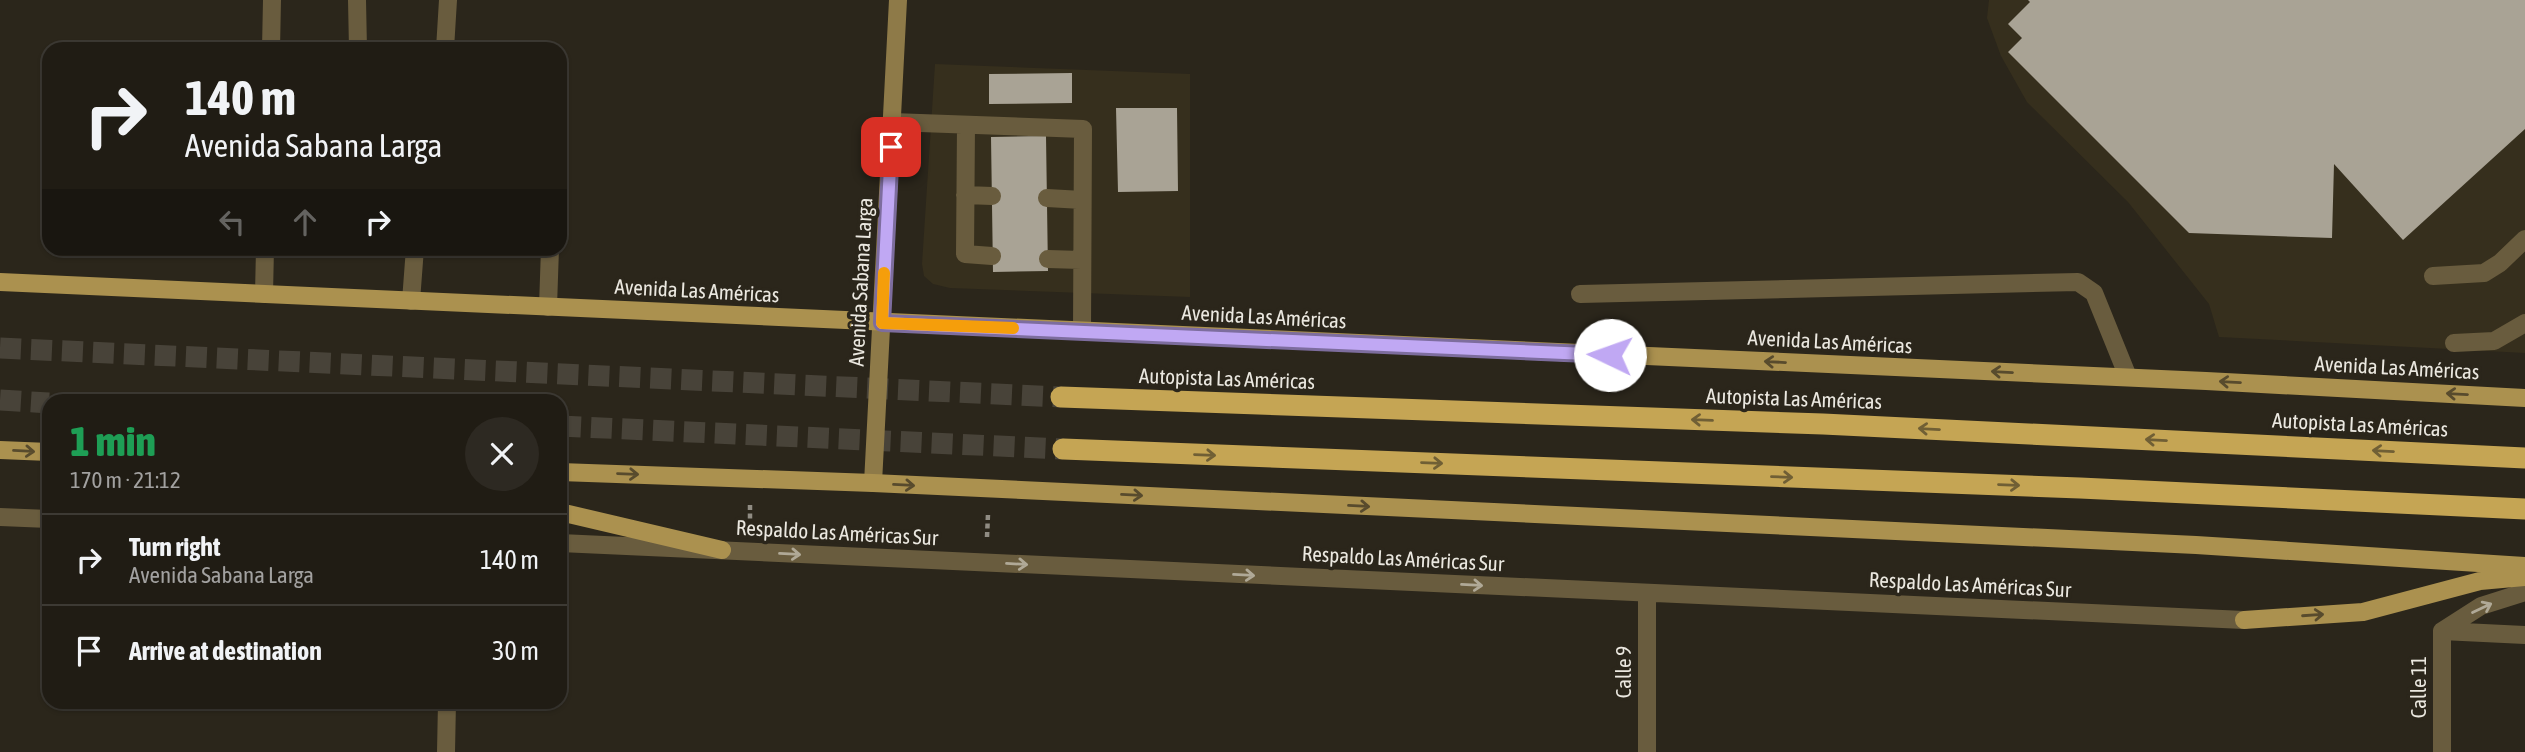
<!DOCTYPE html>
<meta charset="utf-8">
<style>
:root{--surface:#201c14;--page:#2d2922;--text:#f1f3f6;--muted:#a2a1a0;--line:#3d3a34}
body{margin:0;font-family:"Asap Condensed",sans-serif;background:var(--page);color:var(--text);height:100vh;display:flex;flex-direction:column;font-size:26px;white-space:nowrap}
*{box-sizing:border-box;margin:0}
p{font-size:23px;color:var(--muted)}
.icon{flex:none;width:38px;height:38px;fill:none;stroke:currentColor;stroke-width:2;stroke-linecap:round;stroke-linejoin:round}
.map{position:relative;flex:1;overflow:hidden}
.side{position:absolute;left:42px;top:394px;width:525px;height:315px;display:flex;flex-direction:column;background:var(--surface);border-radius:21px;box-shadow:0 2px 5px #0004,0 0 0 2px var(--line)}
.side>*{flex:none}
.banner{position:absolute;left:42px;top:42px;width:525px;height:214px;border-radius:21px;box-shadow:0 2px 5px #0004,0 0 0 2px var(--line);background:#201c14;color:var(--text);overflow:hidden}
.pin{position:absolute;display:grid;place-items:center;width:60px;height:60px;color:#fff;margin:-30px;border-radius:14px;box-shadow:0 4px 10px #0006}
.me{position:absolute;width:77px;margin:-38px;rotate:273deg;stroke-linejoin:round;filter:drop-shadow(0 0 5px #0008)}
.turn{display:flex;align-items:center;gap:24px;height:147px;padding:0 28px;font-size:32px}
.turn .icon{width:91px;height:91px;stroke-width:2.5}
.turn b{display:block;font-size:49px;line-height:60px}
.lanes{display:flex;align-items:center;height:66px;padding:0 28px;background:#0003;justify-content:center;gap:35px;direction:ltr}
.lanes .off{opacity:.35}
.round{display:grid;place-items:center;flex:none;width:74px;height:74px;border-radius:37px;background:var(--page)}
.head{display:flex;align-items:center;justify-content:space-between;height:119px;padding:0 28px}
h1{font-size:42px;font-weight:800;line-height:52px;color:#1e9e55}
ul{padding:0;list-style:none}
li{display:flex;align-items:center;gap:21px;height:91px;padding:0 28px;border-top:2px solid var(--line)}
li div{flex:1}
li b{display:block;font-size:26px}
li em{font-style:normal}
.map>svg:first-child{display:block}
</style>
<div class="map">
<svg width="2525" height="752" viewBox="0 0 2525 752">
<rect width="100%" height="100%" fill="#2b261b"/>
<path fill="#362f1d" d="M1989,0H2525V353L2219,337L2209,304L2128,202L2027,102L2001,56L1987,18Z
M935,64L1190,74V297L950,288L933,284L924,276L922,264Z"/>
<path fill="#a9a395" d="M2028,0H2525V129L2403,240L2334,164L2332,238L2189,233L2008,52L2022,38L2008,24L2030,2Z
M1072,73V103L989,104V74Z
M1116,108H1177L1178,191L1118,192Z
M1046,136L1048,271L993,272L991,137Z"/>
<g fill="none" stroke-linecap="round" stroke-linejoin="round">
<path stroke="#484339" stroke-width="21" stroke-dasharray="21 10" stroke-linecap="butt" d="M0,348L1061,397
M0,400L49,403
M560,426L1063,449"/>
<path stroke="#908c83" stroke-width="4.5" stroke-dasharray="5 3.5" stroke-linecap="butt" d="M750,527V504
M987,537L988,514"/>
<path stroke="#695c3e" stroke-width="18" d="M357,0L358,49
M445,49L448,0
M892,122L1083,129L1082,331
M966,125L965,254L992,256
M965,195L992,196
M1047,198L1082,200
M1048,259L1081,260
M2433,276L2484,273L2500,263L2525,239
M1580,294L2078,282L2094,293L2128,377
M411,301L415,248
M548,307L550,248
M2454,343L2494,341L2525,323"/>
<path stroke="#695c3e" stroke-width="18" d="M271,49L272,0
M264,294L265,248
M0,517L49,519
M560,543L2244,620
M2442,631L2481,606L2525,592
M2442,631L2525,635
M446,752L447,702
M1647,752V593
M2442,752V631"/>
<path stroke="#8e7a48" stroke-width="18" d="M873,483L898,0"/>
<path stroke="#ab914f" stroke-width="18" d="M0,282L2206,381L2525,398
M0,450L49,452
M560,472L873,483L2196,545L2525,566
M560,512L722,550
M2244,620L2363,612L2480,581L2525,577"/>
<path stroke="#c5a554" stroke-width="21" d="M1061,397L1823,424L2525,458
M1063,449L2080,488L2525,509"/>
</g>
<defs><path id="oneway-shaft" d="M-6 0H5M1.5-3L5.5 0L1.5 3" fill="none" stroke-width="1.6" stroke-linecap="round" stroke-linejoin="round" transform="scale(1.75)"/></defs>
<g stroke="#584b2d">
<use href="#oneway-shaft" transform="translate(1775 362) rotate(-177)"/>
<use href="#oneway-shaft" transform="translate(2002 372) rotate(-177)"/>
<use href="#oneway-shaft" transform="translate(2230 382) rotate(-177)"/>
<use href="#oneway-shaft" transform="translate(2457 394) rotate(-177)"/>
<use href="#oneway-shaft" transform="translate(24 451) rotate(3)"/>
<use href="#oneway-shaft" transform="translate(628 474) rotate(2)"/>
<use href="#oneway-shaft" transform="translate(904 485) rotate(3)"/>
<use href="#oneway-shaft" transform="translate(1132 495) rotate(3)"/>
<use href="#oneway-shaft" transform="translate(1359 506) rotate(3)"/>
<use href="#oneway-shaft" transform="translate(2313 615) rotate(-4)"/>
</g>
<g stroke="#705f35">
<use href="#oneway-shaft" transform="translate(1702 420) rotate(-178)"/>
<use href="#oneway-shaft" transform="translate(1929 429) rotate(-177)"/>
<use href="#oneway-shaft" transform="translate(2156 440) rotate(-177)"/>
<use href="#oneway-shaft" transform="translate(2383 451) rotate(-177)"/>
<use href="#oneway-shaft" transform="translate(1205 455) rotate(2)"/>
<use href="#oneway-shaft" transform="translate(1432 463) rotate(2)"/>
<use href="#oneway-shaft" transform="translate(1782 477) rotate(2)"/>
<use href="#oneway-shaft" transform="translate(2009 485) rotate(2)"/>
</g>
<g stroke="#b0a997">
<use href="#oneway-shaft" transform="translate(790 554) rotate(3)"/>
<use href="#oneway-shaft" transform="translate(1017 564) rotate(3)"/>
<use href="#oneway-shaft" transform="translate(1244 575) rotate(3)"/>
<use href="#oneway-shaft" transform="translate(1472 585) rotate(3)"/>
<use href="#oneway-shaft" transform="translate(2482 608) rotate(-25)"/>
</g>
<g fill="none" stroke-linecap="round" stroke-linejoin="round">
<defs>
<path id="route" d="M891,147L882,323L1610,355"/>
</defs>
<use href="#route" stroke="#7d6d9e" stroke-width="18"/>
<use href="#route" stroke="#c0a8f3" stroke-width="12"/>
<path stroke="#f59e0b" stroke-width="12" d="M884,273L882,323L1013,328"/>
</g>
<g text-anchor="middle" stroke-width="7" stroke-linejoin="round" paint-order="stroke">
<g font-size="21" fill="#ebe8e0" stroke="#2b261b">
<text transform="translate(861 282) rotate(-87)" y="7">Avenida Sabana Larga</text>
<text transform="translate(697 291) rotate(3)" y="7">Avenida Las Américas</text>
<text transform="translate(1264 317) rotate(3)" y="7">Avenida Las Américas</text>
<text transform="translate(1830 342) rotate(3)" y="7">Avenida Las Américas</text>
<text transform="translate(2397 368) rotate(3)" y="7">Avenida Las Américas</text>
<text transform="translate(1227 379) rotate(2)" y="7">Autopista Las Américas</text>
<text transform="translate(1794 399) rotate(2)" y="7">Autopista Las Américas</text>
<text transform="translate(2360 425) rotate(3)" y="7">Autopista Las Américas</text>
<text transform="translate(837 533) rotate(3)" y="7">Respaldo Las Américas Sur</text>
<text transform="translate(1403 559) rotate(3)" y="7">Respaldo Las Américas Sur</text>
<text transform="translate(1970 585) rotate(3)" y="7">Respaldo Las Américas Sur</text>
<text transform="translate(1624 672) rotate(-90)" y="7">Calle 9</text>
<text transform="translate(2419 687) rotate(-90)" y="7">Calle 11</text>
</g>
</g>
</svg>
<div class="pin" style="left:891px;top:147px;background:#d93025"><svg class="icon" aria-label="arrive" viewBox="0 0 24 24"><path d="M6 21V4h12l-3 4 3 4H6"/></svg></div>
<svg class="me" style="left:1610px;top:355px" viewBox="-20 -20 40 40"><circle r="19" fill="#fff"/><path d="M0-13L10 11 0 6-10 11z" fill="#c0a8f3"/></svg>
<div class="banner">
<div class="turn"><svg class="icon" aria-label="right" viewBox="0 0 24 24"><path d="M7 20v-9h11M14 6l5 5-5 5"/></svg><div><b>140 m</b>Avenida Sabana Larga</div></div>
<div class="lanes"><svg class="icon off" aria-label="left" viewBox="0 0 24 24"><path d="M17 20v-9H6M10 6l-5 5 5 5"/></svg><svg class="icon off" aria-label="ahead" viewBox="0 0 24 24"><path d="M12 20V5M6 11l6-6 6 6"/></svg><svg class="icon" aria-label="right" viewBox="0 0 24 24"><path d="M7 20v-9h11M14 6l5 5-5 5"/></svg></div>
</div>
<section class="side">
<div class="head"><div><h1>1 min</h1><p>170 m · 21:12</p></div><a class="round"><svg class="icon" aria-label="close" viewBox="0 0 24 24"><path d="M6 6l12 12M18 6L6 18"/></svg></a></div>
<ul>
<li><svg class="icon" aria-label="right" viewBox="0 0 24 24"><path d="M7 20v-9h11M14 6l5 5-5 5"/></svg><div><b>Turn right</b><p>Avenida Sabana Larga</p></div><em>140 m</em></li>
<li><svg class="icon" aria-label="arrive" viewBox="0 0 24 24"><path d="M6 21V4h12l-3 4 3 4H6"/></svg><div><b>Arrive at destination</b></div><em>30 m</em></li>
</ul>
</section>
</div>
